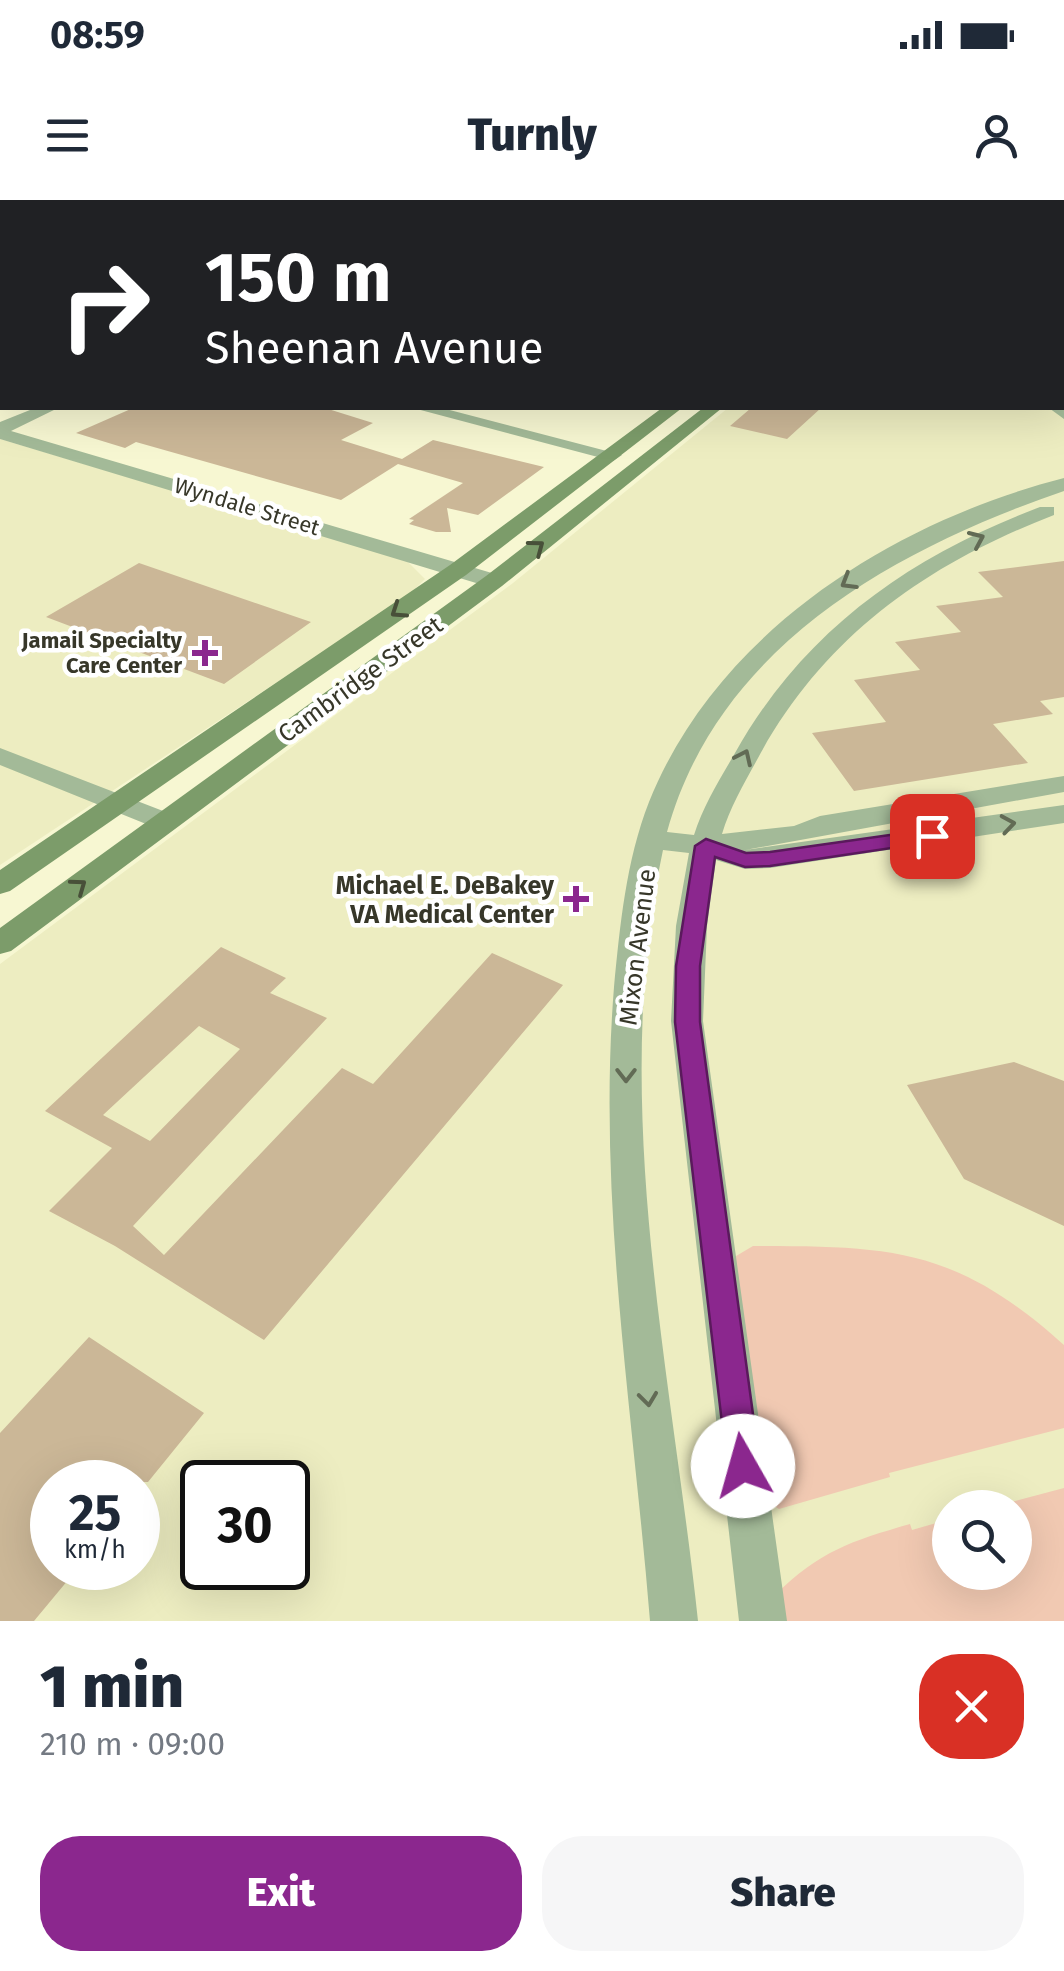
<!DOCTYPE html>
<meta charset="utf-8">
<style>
:root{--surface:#fff;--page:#f6f6f7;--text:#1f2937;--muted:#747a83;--accent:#8b278e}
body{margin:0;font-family:"Fira Sans",sans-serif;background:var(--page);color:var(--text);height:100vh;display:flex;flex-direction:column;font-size:38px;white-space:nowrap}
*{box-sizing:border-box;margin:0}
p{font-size:32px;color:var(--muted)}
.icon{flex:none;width:55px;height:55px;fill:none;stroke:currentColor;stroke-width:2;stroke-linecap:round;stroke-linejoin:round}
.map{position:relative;height:1421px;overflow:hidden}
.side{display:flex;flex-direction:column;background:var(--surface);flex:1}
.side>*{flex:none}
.top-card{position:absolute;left:0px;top:0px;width:1065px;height:210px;box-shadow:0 10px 40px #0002;background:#202124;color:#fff;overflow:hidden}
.fabs{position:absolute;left:932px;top:1290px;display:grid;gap:20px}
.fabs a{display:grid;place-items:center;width:100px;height:100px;border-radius:50%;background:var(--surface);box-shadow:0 10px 40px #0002;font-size:50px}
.speed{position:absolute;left:30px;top:1260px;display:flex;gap:20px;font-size:50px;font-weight:700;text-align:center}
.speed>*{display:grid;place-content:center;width:130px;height:130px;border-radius:50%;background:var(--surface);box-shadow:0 10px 40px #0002;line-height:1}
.speed small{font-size:25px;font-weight:400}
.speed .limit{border:5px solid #111;border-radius:15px;background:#fff;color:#111}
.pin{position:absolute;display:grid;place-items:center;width:85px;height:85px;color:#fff;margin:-42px;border-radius:20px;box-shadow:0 5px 15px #0006}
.me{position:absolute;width:110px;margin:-55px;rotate:353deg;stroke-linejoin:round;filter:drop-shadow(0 0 8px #0008)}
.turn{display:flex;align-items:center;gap:35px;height:210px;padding:0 40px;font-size:45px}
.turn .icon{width:130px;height:130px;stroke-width:2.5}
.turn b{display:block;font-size:70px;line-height:85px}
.round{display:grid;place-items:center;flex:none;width:105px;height:105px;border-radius:40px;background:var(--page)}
.headline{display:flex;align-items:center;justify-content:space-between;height:170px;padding:0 40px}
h1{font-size:60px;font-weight:800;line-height:75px}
.button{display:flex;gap:20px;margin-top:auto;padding:20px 40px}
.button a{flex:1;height:115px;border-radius:40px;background:var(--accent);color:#fff;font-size:40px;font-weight:800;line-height:115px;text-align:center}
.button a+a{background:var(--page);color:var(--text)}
.status{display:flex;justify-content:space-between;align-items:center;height:70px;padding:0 50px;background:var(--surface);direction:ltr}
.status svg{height:28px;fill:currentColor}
header{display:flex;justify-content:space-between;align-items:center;height:130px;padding:0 40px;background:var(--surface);font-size:45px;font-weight:800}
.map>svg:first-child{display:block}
</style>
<div class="status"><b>08:59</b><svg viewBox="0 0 49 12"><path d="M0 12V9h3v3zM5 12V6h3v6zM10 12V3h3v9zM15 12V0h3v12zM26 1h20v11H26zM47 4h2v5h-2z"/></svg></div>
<header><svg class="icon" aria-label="menu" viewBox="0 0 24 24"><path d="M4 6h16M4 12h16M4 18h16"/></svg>Turnly<svg class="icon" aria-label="person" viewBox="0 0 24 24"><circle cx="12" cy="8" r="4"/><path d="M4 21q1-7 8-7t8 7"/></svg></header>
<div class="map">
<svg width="1064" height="1421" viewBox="0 0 1064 1421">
<rect width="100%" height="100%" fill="#f7f7d2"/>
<path fill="#ededc1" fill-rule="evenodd" d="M981,0H1064V1421H0V764L513,383L728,208H1062V2H978ZM52,1282H138V1368H52ZM202,1282H288V1368H202ZM950,1308H1015V1372H950Z
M0,239L406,360L425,379L409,395L0,665Z"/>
<path fill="#f1c9b2" d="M753,1046C892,1046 956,1048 1064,1145V1228L889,1273L890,1277L779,1309L764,1300L726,1062Z
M1064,1288V1421H780L775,1395C820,1351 851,1341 910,1324L912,1330L950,1319V1372H1015V1308L993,1307Z"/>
<path fill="#cbb797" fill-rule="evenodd" d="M133,208H325L373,223L341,240L402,259L433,240L544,267L478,315L447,308L451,332H436L409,324L414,320L409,319L463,283L398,264L341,300L136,242L125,248L76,233Z
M751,208H821L787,239L730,226Z
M1064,361V497L1040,501L1053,514L993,524L1028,563L854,591L812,533L886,522L854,480L920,470L895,442L961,432L936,406L1003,397L978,372Z
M139,363L311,422L224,484L46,417Z
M221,747L286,778L270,793L327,818L133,1026L164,1055L342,868L373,884L492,753L563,785L264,1140L115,1046L49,1011L112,948L45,911ZM199,826L240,849L150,941L103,915Z
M1014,862L1064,881V1026L964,979L907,885Z
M89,1137L204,1213L148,1282H52V1368H78L34,1421H0V1233Z"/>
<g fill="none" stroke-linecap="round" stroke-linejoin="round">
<path fill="#a3ba98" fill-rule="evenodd" d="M1062,43H1064V51H1062Z
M1064,204V219L1049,208H1062Z
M35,208H58L11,231L502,376L505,381L494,388L486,386L0,239V222Z
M413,208H442L622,255L613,261Z
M1064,278V291C895,349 718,446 667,632L694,635C703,606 720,579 735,553C804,430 910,356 1040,307H1054V315C927,364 824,436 758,558C745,582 730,607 722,634L794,626L820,616L1064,576V592L745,650L1064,605V623L770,668L745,669L716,660L707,726L703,821L787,1421H739L671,821L676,726L689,653L663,650C609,902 671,1169 698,1421H650C633,1210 597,999 614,787C620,725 626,661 649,602C717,432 893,322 1064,278Z
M0,548L176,616L180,622L166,631L156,628L0,565Z"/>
<path fill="#7c9c6a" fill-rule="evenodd" d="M0,0H11L0,5Z
M662,208H682L466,375L10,691L0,694V670L450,365Z
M703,208H722L502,386L11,751L0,754V728L486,376Z"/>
</g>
<defs><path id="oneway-chevron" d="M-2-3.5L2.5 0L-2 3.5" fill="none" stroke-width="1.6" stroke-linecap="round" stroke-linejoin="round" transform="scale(2.5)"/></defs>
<g stroke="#626b55">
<use href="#oneway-chevron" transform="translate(977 339) rotate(-24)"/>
<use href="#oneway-chevron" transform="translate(848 382) rotate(149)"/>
<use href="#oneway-chevron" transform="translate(744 557) rotate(-65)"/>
<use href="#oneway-chevron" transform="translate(1008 624) rotate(-9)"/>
<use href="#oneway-chevron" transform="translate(626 875) rotate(90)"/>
<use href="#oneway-chevron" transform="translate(648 1199) rotate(83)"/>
</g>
<g stroke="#485039">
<use href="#oneway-chevron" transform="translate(537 347) rotate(-37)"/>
<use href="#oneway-chevron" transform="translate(398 411) rotate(146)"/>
<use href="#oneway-chevron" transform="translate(79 686) rotate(-36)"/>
</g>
<path fill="#8b278e" stroke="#5a195c" stroke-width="2.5" d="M932,629L939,631V641L770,666L745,667L715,657L700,766V822L760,1266L755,1278L743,1283L732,1278L727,1266L675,822L676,766L695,646L706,639L746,653L770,652Z"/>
<g fill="#8b278e" stroke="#fff" stroke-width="4">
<path d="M200 438h10v10h10v10h-10v10h-10v-10h-10v-10h10z"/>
<path d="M571 684h10v10h10v10h-10v10h-10v-10h-10v-10h10z"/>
</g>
<g text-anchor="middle" stroke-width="9" stroke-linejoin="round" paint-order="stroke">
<g font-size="22" fill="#373729" stroke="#fff">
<text transform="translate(247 306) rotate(17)" y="8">Wyndale Street</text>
</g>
<g font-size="22" font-weight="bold" fill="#373729" stroke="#fff" text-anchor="end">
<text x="182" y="448">Jamail Specialty<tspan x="182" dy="25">Care Center</tspan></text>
</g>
<g font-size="25" fill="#373729" stroke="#fff">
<text transform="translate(360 479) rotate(-36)" y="9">Cambridge Street</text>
<text transform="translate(637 747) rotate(-83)" y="9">Mixon Avenue</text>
</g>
<g font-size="25" font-weight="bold" fill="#373729" stroke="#fff" text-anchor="end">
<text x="554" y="694">Michael E. DeBakey<tspan x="554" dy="29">VA Medical Center</tspan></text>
</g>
</g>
</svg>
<div class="fabs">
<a><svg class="icon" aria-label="search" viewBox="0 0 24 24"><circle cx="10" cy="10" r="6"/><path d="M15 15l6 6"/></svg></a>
</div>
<div class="speed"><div>25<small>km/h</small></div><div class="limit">30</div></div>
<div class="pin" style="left:932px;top:636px;background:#d93025"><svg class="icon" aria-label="arrive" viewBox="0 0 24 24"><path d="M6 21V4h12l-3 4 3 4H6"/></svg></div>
<svg class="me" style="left:743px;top:1266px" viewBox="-20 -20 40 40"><circle r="19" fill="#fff"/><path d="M0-13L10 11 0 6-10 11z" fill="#8b278e"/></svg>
<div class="top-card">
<div class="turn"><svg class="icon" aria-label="right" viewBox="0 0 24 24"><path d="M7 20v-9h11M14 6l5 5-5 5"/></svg><div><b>150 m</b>Sheenan Avenue</div></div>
</div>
</div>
<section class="side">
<div class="headline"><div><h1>1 min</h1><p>210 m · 09:00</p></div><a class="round" style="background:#d93025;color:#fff"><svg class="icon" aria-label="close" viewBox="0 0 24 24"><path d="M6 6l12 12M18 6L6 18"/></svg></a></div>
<div class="button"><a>Exit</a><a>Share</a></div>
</section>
